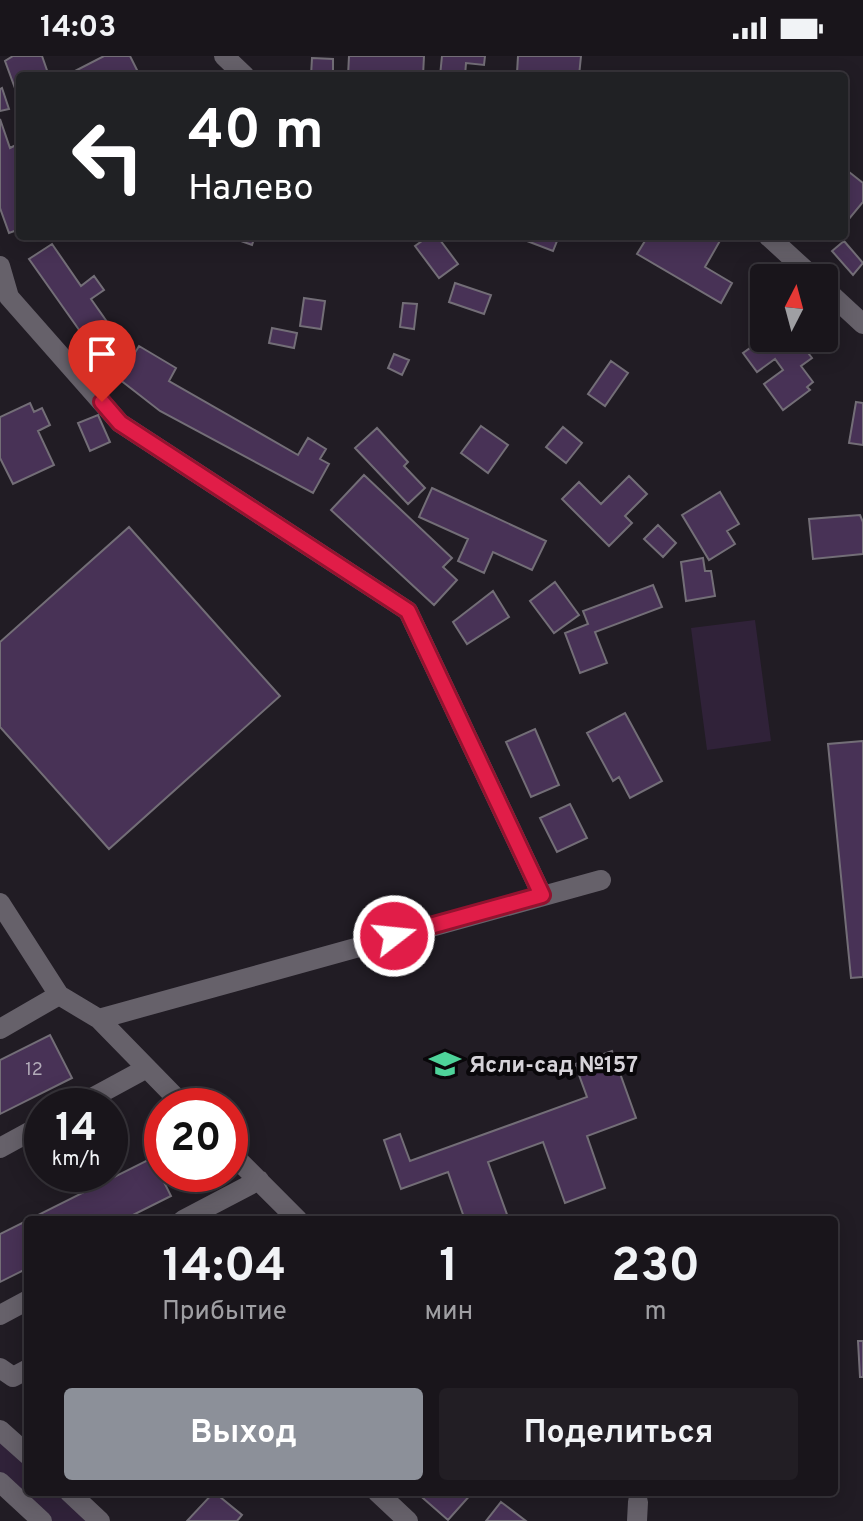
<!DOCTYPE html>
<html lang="ru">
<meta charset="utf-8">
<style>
:root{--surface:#19151b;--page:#221e24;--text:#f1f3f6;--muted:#9f9fa3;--line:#37343a;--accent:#8c9099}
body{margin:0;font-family:Overpass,sans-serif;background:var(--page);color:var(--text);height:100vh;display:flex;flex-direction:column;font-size:30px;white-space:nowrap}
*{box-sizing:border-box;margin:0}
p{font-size:26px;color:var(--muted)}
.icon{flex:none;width:44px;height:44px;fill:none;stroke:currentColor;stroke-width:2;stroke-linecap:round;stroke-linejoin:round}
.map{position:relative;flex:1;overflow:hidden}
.drawer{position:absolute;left:24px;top:1160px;width:814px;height:280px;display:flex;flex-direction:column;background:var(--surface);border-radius:8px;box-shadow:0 4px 20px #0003,0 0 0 2px var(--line)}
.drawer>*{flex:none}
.hud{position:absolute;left:16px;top:16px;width:832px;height:168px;border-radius:8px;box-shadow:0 4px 20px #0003,0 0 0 2px var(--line);background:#202124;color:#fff;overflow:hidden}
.needle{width:52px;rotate:6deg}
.fabs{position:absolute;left:750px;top:208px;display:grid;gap:16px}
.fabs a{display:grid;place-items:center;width:88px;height:88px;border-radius:8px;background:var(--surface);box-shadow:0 4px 20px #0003,0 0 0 2px var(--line);font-size:40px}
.speed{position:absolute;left:24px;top:1032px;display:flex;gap:16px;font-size:40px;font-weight:700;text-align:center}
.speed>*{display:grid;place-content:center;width:104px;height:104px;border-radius:50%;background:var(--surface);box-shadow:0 4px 20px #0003,0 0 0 2px var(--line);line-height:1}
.speed small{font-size:20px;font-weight:400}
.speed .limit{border:12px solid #d22;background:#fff;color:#111}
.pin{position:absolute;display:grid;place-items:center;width:68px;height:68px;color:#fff;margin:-82px -34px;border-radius:50% 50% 50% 0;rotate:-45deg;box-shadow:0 0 8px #0007}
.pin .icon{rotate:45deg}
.me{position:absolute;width:88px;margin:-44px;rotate:74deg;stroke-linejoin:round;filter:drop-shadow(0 0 6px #0008)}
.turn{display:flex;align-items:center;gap:28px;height:168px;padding:0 40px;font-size:36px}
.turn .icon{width:104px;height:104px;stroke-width:2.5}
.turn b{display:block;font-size:56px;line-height:68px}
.eta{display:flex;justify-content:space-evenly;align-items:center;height:136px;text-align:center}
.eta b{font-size:48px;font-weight:700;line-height:56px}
.primary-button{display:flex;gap:16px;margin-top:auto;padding:16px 40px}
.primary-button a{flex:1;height:92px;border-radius:8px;background:var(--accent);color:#fff;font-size:32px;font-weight:700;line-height:92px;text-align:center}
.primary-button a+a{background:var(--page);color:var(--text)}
.status{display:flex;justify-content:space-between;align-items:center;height:56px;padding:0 40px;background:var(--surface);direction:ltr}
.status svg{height:22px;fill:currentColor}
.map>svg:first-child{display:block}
</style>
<div class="status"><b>14:03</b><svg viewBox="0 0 49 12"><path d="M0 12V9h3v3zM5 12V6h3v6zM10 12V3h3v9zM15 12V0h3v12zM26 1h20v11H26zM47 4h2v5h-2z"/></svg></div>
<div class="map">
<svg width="863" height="1465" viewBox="0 0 863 1465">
<rect width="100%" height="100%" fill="#211c24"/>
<path fill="#302239" d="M755,564L771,685L707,694L691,572Z
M0,1378L28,1404V1436H63L94,1465H47L0,1422Z"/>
<path fill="#483256" stroke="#736e77" stroke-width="2" d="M13,0H42L49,20H20V46L5,5Z
M104,0H130L140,20H75L73,16Z
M349,0H424L423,20H348Z
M442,0H485L484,9L466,7L465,20H440Z
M518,0H581L579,20L517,17Z
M312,2L333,3V20H311Z
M2,32L9,53L0,55V33Z
M0,63L10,92L16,89L20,100V173L9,177L0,152Z
M844,112L863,127V146L844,169Z
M227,180H255L252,189Z
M429,180H437L458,208L439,222L415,190Z
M514,180H559L553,195Z
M648,180H715L721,183L705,211L732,227L721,247L637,198Z
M844,185L863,207L853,219L832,195Z
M52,188L81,230L94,220L104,234L91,243L129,297L106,312L29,203Z
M455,227L491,239L484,258L449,246Z
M304,242L325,245L321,273L300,270Z
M403,247L417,248L414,273L400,271Z
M272,272L297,277L294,292L269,287Z
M764,282H804L799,285L812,302L801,310L813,326L807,331L810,334L783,354L764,328L783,314L775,303L757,316L743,297Z
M139,290L176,312L169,325L298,399L308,382L326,393L320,403L329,408L313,437L160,355L119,323Z
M394,298L409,304L402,319L388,312Z
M611,305L628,317L605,350L588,338Z
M856,346L863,347V389L849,387Z
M30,347L34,356L42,352L50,369L38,375L54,409L13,428L0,402V361Z
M98,359L110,386L90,395L78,367Z
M481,370L508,389L488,417L461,397Z
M563,371L582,387L566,407L546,391Z
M377,372L408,406L404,410L425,432L408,448L355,392Z
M364,419L452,502L443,511L457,524L434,549L331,454Z
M629,420L647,438L625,460L632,467L609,490L562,443L579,426L601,448Z
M432,432L546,485L532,514L493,496L484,517L458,505L468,483L419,461Z
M720,436L739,468L727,475L735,488L709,504L682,459Z
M860,459L863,466V498L813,503L809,463Z
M658,469L676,487L663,501L644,483Z
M129,471L280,640L109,793L0,671V586Z
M703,502L705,515H711L715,540L686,545L681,506Z
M555,526L579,559L554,577L530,545Z
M653,529L662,551L595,576L607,607L580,617L565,577L588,568L583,555Z
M493,535L509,561L467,588L453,566Z
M625,657L662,725L630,742L619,721L613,725L587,677Z
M535,673L559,729L531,741L506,686Z
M863,685V921L851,922L828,688Z
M570,748L587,782L557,796L540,762Z
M50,979L72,1022L0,1058V1004Z
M612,995L636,1062L587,1080L605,1132L565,1147L543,1086L488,1106L509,1164H465L448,1116L401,1133L384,1084L400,1078L410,1105L587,1041L575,1008Z
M152,1102L171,1140L123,1164H28V1212L0,1226V1178Z
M858,1285H863V1321H860Z
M214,1436L242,1459L237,1465H187Z
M416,1436H473L448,1464Z
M501,1446L526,1465H486Z"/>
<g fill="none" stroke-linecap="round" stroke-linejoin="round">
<path stroke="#66616a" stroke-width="20" d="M224,0L245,20
M768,180L814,222
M0,210L9,241L120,367L408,555L542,839
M824,232L863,268
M0,847L59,939L0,973
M59,939L99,963L184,1050
M99,963L601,824
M77,1050L147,1012
M0,1092L42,1069
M230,1096L298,1164
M183,1164L259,1124
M0,1259L28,1244
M0,1312L13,1321L28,1313
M0,1374L28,1399
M0,1426L42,1465
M69,1436L100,1465
M377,1436L408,1465
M637,1465L638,1446"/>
</g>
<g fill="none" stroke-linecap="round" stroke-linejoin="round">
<defs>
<path id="route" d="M102,346L120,367L408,555L542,839L394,880"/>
</defs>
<use href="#route" stroke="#92132f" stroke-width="20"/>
<use href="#route" stroke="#e11d48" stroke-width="14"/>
</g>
<defs>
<symbol id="school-bare" viewBox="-9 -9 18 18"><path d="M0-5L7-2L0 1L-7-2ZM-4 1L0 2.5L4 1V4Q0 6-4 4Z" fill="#4ed39a" stroke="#09070a" stroke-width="2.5" paint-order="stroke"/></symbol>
</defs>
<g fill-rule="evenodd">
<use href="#school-bare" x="423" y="986" width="44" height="44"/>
</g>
<g text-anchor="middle" stroke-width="8" stroke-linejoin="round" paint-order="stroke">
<g font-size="18" fill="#b2abb8">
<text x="34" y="1019">12</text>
</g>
<g font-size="22" font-weight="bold" fill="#d6d3d9" stroke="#09070a" text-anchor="start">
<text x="469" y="1016">Ясли-сад №157</text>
</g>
</g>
</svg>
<div class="fabs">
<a><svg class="needle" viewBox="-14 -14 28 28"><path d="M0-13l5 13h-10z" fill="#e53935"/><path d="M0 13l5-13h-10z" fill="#9f9fa3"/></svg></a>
</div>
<div class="speed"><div>14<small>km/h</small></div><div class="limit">20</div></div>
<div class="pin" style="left:102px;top:346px;background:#d93025"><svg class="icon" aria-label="arrive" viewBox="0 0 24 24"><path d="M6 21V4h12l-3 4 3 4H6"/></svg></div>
<svg class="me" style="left:394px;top:880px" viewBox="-20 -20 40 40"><circle r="17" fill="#e11d48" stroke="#fff" stroke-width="3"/><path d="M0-11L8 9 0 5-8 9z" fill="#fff"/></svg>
<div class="hud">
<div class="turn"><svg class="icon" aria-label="left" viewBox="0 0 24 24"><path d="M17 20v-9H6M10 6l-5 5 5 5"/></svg><div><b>40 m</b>Налево</div></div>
</div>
<section class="drawer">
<div class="eta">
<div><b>14:04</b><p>Прибытие</p></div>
<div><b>1</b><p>мин</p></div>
<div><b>230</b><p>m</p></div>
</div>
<div class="primary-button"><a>Выход</a><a>Поделиться</a></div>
</section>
</div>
